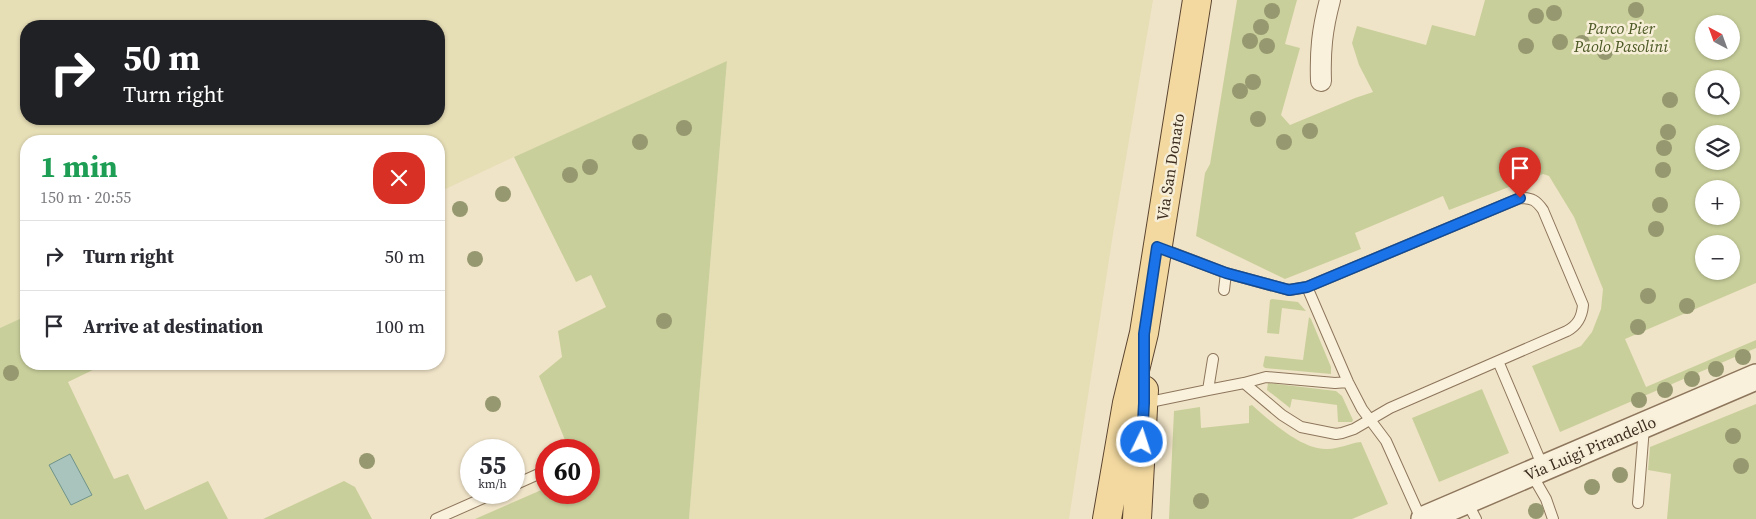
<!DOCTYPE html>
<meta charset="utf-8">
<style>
:root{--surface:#fff;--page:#f7f7f7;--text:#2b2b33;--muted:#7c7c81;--line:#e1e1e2}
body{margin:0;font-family:"Source Serif 4",serif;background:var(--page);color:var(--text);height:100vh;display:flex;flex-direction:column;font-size:19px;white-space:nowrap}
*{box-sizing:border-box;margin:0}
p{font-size:16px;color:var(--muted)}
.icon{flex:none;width:28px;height:28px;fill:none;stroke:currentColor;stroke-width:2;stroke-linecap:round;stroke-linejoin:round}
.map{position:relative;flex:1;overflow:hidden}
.drawer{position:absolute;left:20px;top:135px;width:425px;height:235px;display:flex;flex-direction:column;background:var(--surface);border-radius:20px;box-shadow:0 1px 4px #0004}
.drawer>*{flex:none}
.hud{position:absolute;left:20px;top:20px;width:425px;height:105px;border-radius:20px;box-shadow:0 1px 4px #0004;background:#202124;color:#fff;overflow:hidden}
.needle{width:32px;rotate:319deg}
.fabs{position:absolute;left:1695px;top:15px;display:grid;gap:10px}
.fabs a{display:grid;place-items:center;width:45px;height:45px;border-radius:50%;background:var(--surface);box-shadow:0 1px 4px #0004;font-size:25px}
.speed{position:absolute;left:460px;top:439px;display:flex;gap:10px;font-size:25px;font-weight:700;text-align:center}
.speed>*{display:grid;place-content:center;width:65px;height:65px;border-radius:50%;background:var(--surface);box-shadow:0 1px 4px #0004;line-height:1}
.speed small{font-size:12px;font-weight:400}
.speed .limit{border:8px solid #d22;background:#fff;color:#111}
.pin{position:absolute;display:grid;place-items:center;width:42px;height:42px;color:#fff;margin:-51px -21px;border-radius:50% 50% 50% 0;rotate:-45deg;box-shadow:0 0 5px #0007}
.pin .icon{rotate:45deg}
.me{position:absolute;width:55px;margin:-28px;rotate:4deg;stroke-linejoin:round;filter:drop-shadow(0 0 4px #0008)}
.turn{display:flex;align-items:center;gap:18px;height:105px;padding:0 20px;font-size:22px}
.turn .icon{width:65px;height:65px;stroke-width:2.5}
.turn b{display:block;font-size:35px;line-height:42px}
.round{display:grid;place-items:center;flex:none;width:52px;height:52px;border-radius:20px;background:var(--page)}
.overview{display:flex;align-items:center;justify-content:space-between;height:85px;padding:0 20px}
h1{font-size:30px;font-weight:700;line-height:38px;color:#1e9e55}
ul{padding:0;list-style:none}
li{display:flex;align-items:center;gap:15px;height:70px;padding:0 20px;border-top:1px solid var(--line)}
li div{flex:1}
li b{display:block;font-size:19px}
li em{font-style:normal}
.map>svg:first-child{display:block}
</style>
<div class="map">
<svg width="1756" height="519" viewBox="0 0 1756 519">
<rect width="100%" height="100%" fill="#f0e4c8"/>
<path fill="#e6deb5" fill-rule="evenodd" d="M0,0H1153L1113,234L1069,519H689L727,62L514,157L439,192V141H26V316L0,328ZM26,26H439V119H26Z"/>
<path fill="#c9cf9b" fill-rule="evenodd" d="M1237,0H1297L1285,44L1300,48L1281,115L1290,125L1355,98L1373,92L1359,65L1352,43L1357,26L1426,45L1432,25L1475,36L1485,0H1756V283L1625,339L1646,387L1756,340V348L1560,432L1532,366L1581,346L1592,332L1601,309L1603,289L1574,217L1549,176L1543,174L1449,210L1443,196L1355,233L1361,249L1285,279L1196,236L1205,173L1210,164ZM1704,24H1731V51H1704ZM1704,79H1731V106H1704ZM1704,134H1731V161H1704ZM1704,189H1731V216H1704ZM1704,244H1731V271H1704Z
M727,61L689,519H475L546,488V492H589V450H569L539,376L562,357L558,331L606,307L591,275L576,282L514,157Z
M1272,299L1298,302L1306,311L1282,308L1279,334L1267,333L1270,300Z
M26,316V364H100L101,366L68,382L114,479L128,474L145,510L208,481L228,519H0V328Z
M1309,317L1311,319L1331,367V374L1265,368L1263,366L1265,356L1303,360Z
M1268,383L1336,391L1342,396L1353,420L1352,422H1338L1337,405L1292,399L1290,408L1267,390Z
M1482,389L1509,453L1439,482L1412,418Z
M1756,404V519H1667L1671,474L1648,470L1650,447Z
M1252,405C1270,421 1302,450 1327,449C1339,449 1350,443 1361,442L1388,504L1352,519H1169L1174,411L1200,407L1201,428L1249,423V406Z
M344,481L355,487L372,519H263Z"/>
<path fill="#a9c4bc" stroke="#6f938a" d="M70,454L92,495L71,505L49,465Z"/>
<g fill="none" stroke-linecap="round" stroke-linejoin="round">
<defs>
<path id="service" d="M1158,247L1226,273L1289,290L1307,287L1520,198C1532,198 1536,200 1543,210L1583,305C1582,317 1578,325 1567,331L1390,408L1354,429L1342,433L1336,434L1301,427L1282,415L1244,383
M1307,287L1348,382L1362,409L1386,441L1421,519
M1224,290L1226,273
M1498,361L1543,467
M1208,390L1244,383L1266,377L1335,383L1348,382
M1145,403L1208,390L1213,359
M1531,473L1546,499L1553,519
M514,485L543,472
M1467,502L1476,519
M1638,503L1644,427
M436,519L497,492"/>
<path id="minor" d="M1321,81C1320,51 1322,30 1330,0"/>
<path id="tertiary" d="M1424,519L1756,377"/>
<path id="primary" d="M1107,519L1127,403L1144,333L1197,0
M1137,519L1144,390"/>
</defs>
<use href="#service" stroke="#8d765c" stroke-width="12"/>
<use href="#minor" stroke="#8d765c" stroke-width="22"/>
<use href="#tertiary" stroke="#8d765c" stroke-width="28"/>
<use href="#primary" stroke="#5b4430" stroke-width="30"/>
<use href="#service" stroke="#faf1dc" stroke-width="10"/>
<use href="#minor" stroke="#faf1dc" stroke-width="20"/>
<use href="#tertiary" stroke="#faf1dc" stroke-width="25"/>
<use href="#primary" stroke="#f3d9a0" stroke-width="28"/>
</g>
<g fill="#96986f">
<circle cx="1636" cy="10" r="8"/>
<circle cx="1272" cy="11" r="8"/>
<circle cx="1554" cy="13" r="8"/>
<circle cx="1536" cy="16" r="8"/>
<circle cx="1261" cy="27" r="8"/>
<circle cx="1250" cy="41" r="8"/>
<circle cx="1560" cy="42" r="8"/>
<circle cx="1582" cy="43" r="8"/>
<circle cx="1267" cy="46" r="8"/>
<circle cx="1526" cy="46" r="8"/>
<circle cx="1605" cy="52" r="8"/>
<circle cx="1253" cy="82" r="8"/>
<circle cx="1240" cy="91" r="8"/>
<circle cx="1670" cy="100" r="8"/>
<circle cx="1258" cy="119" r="8"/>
<circle cx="684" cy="128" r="8"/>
<circle cx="1310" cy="131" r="8"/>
<circle cx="1668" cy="132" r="8"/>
<circle cx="640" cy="142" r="8"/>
<circle cx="1284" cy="142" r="8"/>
<circle cx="1664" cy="148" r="8"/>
<circle cx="590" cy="167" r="8"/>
<circle cx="1663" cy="170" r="8"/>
<circle cx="570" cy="175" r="8"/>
<circle cx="503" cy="194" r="8"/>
<circle cx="1660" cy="205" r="8"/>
<circle cx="460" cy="209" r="8"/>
<circle cx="1656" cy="229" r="8"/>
<circle cx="475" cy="259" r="8"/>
<circle cx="1648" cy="296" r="8"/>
<circle cx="1687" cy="306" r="8"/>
<circle cx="664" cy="321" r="8"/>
<circle cx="1638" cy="327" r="8"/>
<circle cx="1743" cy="357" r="8"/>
<circle cx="1716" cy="369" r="8"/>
<circle cx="11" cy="373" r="8"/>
<circle cx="1692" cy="379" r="8"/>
<circle cx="1665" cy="390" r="8"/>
<circle cx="1639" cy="400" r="8"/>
<circle cx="493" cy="404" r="8"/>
<circle cx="1733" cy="436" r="8"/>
<circle cx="367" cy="461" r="8"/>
<circle cx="1741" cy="466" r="8"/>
<circle cx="1620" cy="475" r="8"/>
<circle cx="1592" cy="487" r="8"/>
<circle cx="1201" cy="501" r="8"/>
<circle cx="1536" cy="511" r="8"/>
</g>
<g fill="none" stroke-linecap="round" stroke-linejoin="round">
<defs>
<path id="route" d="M1142,442L1144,403V334L1157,247L1226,273L1289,290L1307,287L1520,198"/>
</defs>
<use href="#route" stroke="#114b97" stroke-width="12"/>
<use href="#route" stroke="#1a73e8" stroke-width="9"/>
</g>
<g text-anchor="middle" stroke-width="5" stroke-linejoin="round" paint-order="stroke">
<g font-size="16" font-style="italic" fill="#4d5a26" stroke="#f7eed8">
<text x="1621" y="34">Parco Pier<tspan x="1621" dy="18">Paolo Pasolini</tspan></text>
</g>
<g font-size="16" fill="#3d2e20" stroke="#f7eed8">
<text transform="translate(1170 167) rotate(-81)" y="6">Via San Donato</text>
<text transform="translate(1590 448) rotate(-23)" y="6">Via Luigi Pirandello</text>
</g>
</g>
</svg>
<div class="fabs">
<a><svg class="needle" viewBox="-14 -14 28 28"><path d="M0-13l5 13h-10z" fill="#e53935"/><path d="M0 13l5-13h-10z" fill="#7c7c81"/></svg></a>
<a><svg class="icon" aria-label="search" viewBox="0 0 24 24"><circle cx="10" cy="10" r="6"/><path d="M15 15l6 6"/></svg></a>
<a><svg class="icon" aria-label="layers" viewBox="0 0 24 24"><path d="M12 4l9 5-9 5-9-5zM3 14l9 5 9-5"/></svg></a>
<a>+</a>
<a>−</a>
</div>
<div class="speed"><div>55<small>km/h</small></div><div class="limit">60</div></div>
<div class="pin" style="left:1520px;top:198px;background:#d93025"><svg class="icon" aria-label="arrive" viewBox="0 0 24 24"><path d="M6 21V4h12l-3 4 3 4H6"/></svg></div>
<svg class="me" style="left:1142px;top:442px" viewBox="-20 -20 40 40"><circle r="17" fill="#1a73e8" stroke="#fff" stroke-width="3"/><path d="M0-11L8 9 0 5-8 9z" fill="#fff"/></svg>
<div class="hud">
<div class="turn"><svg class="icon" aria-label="right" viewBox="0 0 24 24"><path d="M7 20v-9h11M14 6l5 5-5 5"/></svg><div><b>50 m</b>Turn right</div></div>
</div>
<section class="drawer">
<div class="overview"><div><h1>1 min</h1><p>150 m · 20:55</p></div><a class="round" style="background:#d93025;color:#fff"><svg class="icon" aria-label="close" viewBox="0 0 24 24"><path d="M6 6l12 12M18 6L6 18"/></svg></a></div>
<ul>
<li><svg class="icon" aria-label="right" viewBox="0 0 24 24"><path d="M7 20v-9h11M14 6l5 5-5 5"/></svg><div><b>Turn right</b></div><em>50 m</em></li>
<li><svg class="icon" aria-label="arrive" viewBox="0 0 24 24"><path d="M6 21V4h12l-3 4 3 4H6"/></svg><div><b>Arrive at destination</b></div><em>100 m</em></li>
</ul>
</section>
</div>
